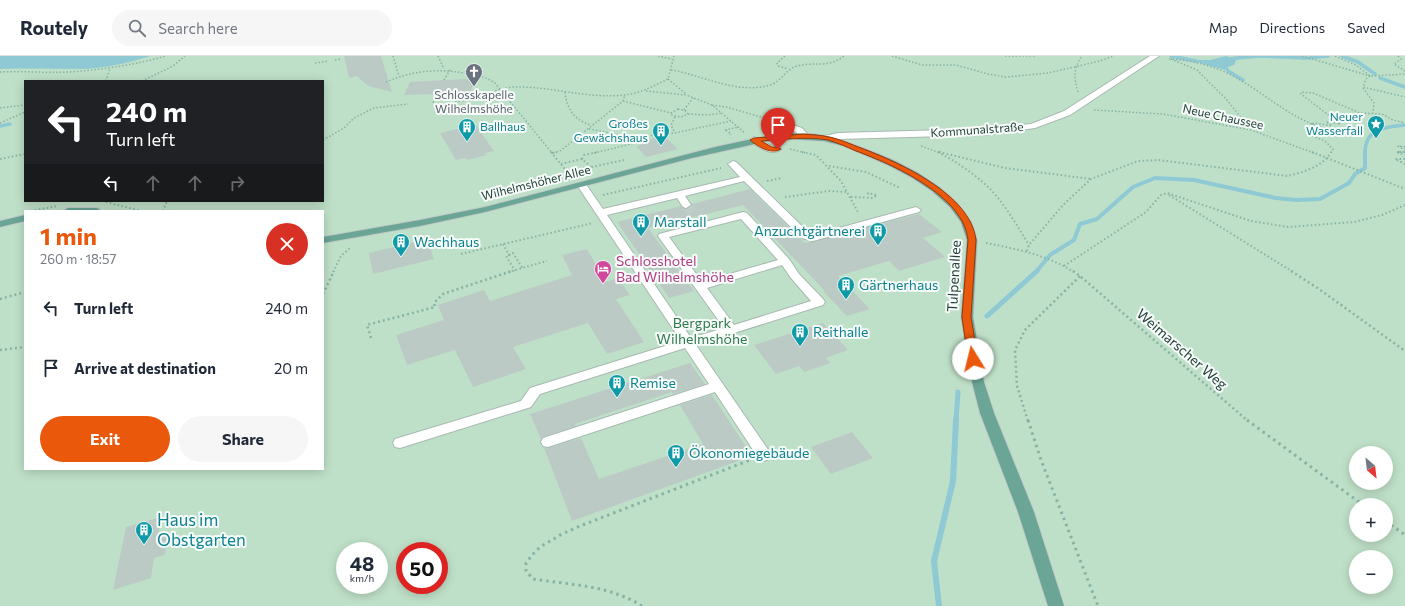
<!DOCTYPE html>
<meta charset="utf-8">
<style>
:root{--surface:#fff;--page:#f6f6f7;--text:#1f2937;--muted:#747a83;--line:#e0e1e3;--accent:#ea580c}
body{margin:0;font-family:Commissioner,sans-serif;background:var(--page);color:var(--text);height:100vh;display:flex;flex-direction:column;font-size:15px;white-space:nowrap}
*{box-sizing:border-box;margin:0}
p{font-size:13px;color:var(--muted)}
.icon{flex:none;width:22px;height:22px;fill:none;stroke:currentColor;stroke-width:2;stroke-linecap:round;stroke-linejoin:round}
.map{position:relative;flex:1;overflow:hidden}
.details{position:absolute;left:24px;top:154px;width:300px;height:260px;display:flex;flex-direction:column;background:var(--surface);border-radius:0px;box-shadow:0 2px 10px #0003}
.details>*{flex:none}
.banner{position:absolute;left:24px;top:24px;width:300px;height:122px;border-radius:0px;box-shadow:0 2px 10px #0003;background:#202124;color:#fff;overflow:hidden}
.needle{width:26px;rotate:152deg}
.fabs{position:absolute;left:1349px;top:390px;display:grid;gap:8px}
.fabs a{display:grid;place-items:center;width:44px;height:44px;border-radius:50%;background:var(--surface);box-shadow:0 2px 10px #0003;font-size:20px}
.speed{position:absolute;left:336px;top:486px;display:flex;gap:8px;font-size:20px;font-weight:700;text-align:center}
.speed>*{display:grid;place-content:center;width:52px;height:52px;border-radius:50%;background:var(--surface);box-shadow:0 2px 10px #0003;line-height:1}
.speed small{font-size:10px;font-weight:400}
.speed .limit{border:6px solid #d22;background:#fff;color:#111}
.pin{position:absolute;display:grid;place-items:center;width:34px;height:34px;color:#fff;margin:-41px -17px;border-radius:50% 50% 50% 0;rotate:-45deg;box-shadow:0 0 4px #0007}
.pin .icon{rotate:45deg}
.me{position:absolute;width:44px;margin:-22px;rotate:351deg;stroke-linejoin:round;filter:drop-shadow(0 0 3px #0008)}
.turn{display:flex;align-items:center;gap:14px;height:84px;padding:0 16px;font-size:18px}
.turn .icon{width:52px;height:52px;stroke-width:2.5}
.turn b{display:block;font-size:28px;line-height:34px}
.lanes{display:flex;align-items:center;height:38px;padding:0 16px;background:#0003;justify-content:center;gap:20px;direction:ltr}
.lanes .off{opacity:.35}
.round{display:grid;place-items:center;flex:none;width:42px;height:42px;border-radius:21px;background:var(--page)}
.headline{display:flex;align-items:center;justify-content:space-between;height:68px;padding:0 16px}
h1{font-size:24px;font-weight:700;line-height:30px;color:var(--accent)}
.primary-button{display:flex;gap:8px;margin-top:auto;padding:8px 16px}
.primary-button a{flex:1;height:46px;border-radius:24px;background:var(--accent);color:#fff;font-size:16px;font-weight:700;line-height:46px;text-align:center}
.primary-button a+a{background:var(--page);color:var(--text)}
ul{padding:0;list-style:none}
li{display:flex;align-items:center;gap:12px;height:60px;padding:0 16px}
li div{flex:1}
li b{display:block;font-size:15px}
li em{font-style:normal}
header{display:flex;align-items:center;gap:24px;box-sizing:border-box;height:56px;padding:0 20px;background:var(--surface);border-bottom:1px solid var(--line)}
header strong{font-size:19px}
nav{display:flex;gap:22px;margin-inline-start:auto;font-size:14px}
.search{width:280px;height:36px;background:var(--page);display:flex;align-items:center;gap:10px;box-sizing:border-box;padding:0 14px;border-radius:22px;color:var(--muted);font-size:15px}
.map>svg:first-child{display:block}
</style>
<header>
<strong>Routely</strong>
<div class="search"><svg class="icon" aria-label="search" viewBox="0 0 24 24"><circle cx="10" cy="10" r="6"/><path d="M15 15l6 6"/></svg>Search here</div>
<nav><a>Map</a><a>Directions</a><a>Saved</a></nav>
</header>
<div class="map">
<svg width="1405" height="550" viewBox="0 0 1405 550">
<rect width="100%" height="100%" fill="#e6efeb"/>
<path fill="#bfe0c8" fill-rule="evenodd" d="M0,0H1405V550H0ZM25,25H323V145H25ZM25,155H323V413H25ZM1356,397H1386V427H1356ZM1356,449H1386V479H1356ZM345,495H379V529H345ZM405,495H439V529H405ZM1356,501H1386V531H1356Z"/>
<path fill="#8ec9d4" d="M0,0H151C128,7 102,13 78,13C52,13 26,12 0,13Z
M1226,0L1236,4L1234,9L1228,11L1229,15L1190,4H1210Z"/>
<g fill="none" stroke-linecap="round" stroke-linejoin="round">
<path stroke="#8ec9d4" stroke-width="3.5" d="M1171,0L1196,5
M1342,0L1358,6L1375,18
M1309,2L1328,0
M1227,3L1259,0L1306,2
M1228,15L1243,24
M1380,22L1405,31
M0,70L10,68
M1365,97C1365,72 1385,71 1405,69"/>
<path stroke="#8ec9d4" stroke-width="4" d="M1036,216L1050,199L1074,184L1080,168L1097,163L1133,131L1155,122L1194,124L1276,142L1296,144L1320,143L1349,127L1355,118L1365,112V96"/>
<path stroke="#8ec9d4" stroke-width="5" d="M987,260L1037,215
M956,365L958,336"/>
<path stroke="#8ec9d4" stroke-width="6" d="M939,550L934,505L953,425L956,364"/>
</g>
<path fill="#bbcac4" d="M344,0H381L392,36L368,30L357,20L349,22Z
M464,23L475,24L470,37L404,39L410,26Z
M476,69L494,95L485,97L487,99L467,104L465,102L456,104L440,77Z
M664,80L678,93L646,101L636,90L644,88L641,85Z
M750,133L805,187L919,158L942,176L923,182L945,201L899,215L889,205L838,220L870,253L847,260L823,235H825L743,149L648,172L694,235L669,242L617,166L681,150L687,153L692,150V148Z
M427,183L434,203L373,218L369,197Z
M587,193L606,226L618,222L630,239L616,243L644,286L607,298L588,267L513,291L526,313L473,331L455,294L407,309L396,279L444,264L438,249L484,234L490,245L572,219L562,199Z
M823,267L848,294L826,302L831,307L804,316L799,310L776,318L754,289Z
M690,307L705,328L673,338L672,336L575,368L576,370L543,381L541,383L530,358Z
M712,339L752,400L572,465L544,392H548L581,382L599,423L703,388L680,349Z
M852,376L873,402L831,418L811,391Z
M161,461L158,480L168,477L165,499L154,502L151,522L113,534L126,471Z"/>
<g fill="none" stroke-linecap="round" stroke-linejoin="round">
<path stroke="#bfccc8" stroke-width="10" stroke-dasharray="10 5" stroke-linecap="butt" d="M686,149L697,160"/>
<defs>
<path id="minor" d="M1150,0H1159L1070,59L1035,72L983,79L838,83L828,85L824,82L825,80L838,77L983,73L1031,68L1064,55Z
M789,68L802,72L809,80L808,82H802L796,76L785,71L786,69Z
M754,81L772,90L780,91L781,93C772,101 759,91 751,86L750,84Z
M733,105L736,106L810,178L813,179L916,151L921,154L919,156L813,185L802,182L744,125L685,140L691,149L686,152L683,151L677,142L607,159L691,282L724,272L658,180L659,178L743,156L747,157L789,203L799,218L823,243L825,246L823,249L696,289L769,395L771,399L769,403L764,405L759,403L715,336L548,391L543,390L541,386L543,382L709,328L685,292L540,338L531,351L400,392L395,391L393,387L395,383L521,345L530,332L681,285L577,129L579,127H585L603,153L740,121L728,108ZM741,163L778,204L702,226L669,181ZM782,209L791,222L811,245L734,269L707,232Z"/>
<path id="major" d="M790,77L814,78L832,81L871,95L895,105L918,117L939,131L957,147L971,166L977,184L973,261L984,326L994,357L1034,456L1064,550H1048L1018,456L980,357L972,326L961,261L967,184L961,166L950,151L932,135L911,121L888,109L844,90L824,85L790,83L768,85L692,102L485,156L420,170L323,187V181L420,164L485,151L715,91L757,82Z
M68,152H97L102,155H63Z
M25,159V165L0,171V165Z"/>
</defs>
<use href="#minor" stroke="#a8b8b2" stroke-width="2"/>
<use href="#major" stroke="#c2cac8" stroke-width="2"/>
<path stroke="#86b3a5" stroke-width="1.5" stroke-dasharray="1.5 2" stroke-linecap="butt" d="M393,0L399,20
M438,0L444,13
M658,0L672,3
M785,0L777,7L778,10L788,13
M892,0L922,9H956L988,18L1006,21L1048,17L1100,5L1113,0
M1005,0H1035
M1302,0L1370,20
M1335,0L1356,9L1370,20L1405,18
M1398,0L1401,3L1394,8L1405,15
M1169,3C1188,4 1208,8 1225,16C1264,34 1293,68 1336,75
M1171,3L1197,14L1227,44L1251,74
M335,4L340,3
M315,7L328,5
M671,14C703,19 737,39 770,29C781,26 786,13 797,10C816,5 827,13 844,0
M0,16C23,15 46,17 68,16C101,14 134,9 166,0
M1370,20L1366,23L1363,31L1405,41
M668,23L686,38
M444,24L450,14
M106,25L110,12
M142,25L173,10L185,0
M386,26C414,14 439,12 469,18C478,20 487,21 495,27L552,97
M1363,32L1374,47L1373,57
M646,35L686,39L712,49L745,77
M565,36C566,52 575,65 591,69
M1078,36C1074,23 1073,12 1082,0
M623,45L671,57
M455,46C462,45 469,44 476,42C489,38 501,31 515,31C553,30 593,45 631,38C644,35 656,29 668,23L674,0
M433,47L437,39
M712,49L726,51L779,66
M0,52L25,49
M678,53L686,55L688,58L681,61L671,59V57Z
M684,54L693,42
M1094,54L1163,58L1251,74L1314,97
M688,58L708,59L722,57
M675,61L671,69L675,77
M0,67L25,56
M1340,68L1301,38V36L1313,37L1360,57L1382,58L1393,64L1405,67
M589,73L616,78L631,88
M725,74L739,71
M726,74L731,78L730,79
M323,84L344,72L354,62L374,52L408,48
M921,90L940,97
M1405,91L1398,90L1405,94
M790,93L806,97
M939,96L942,97
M553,97L560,95L623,45L625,39
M594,97L631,88L653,79L675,77L731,65
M1331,97L1333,93L1325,85L1307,78L1329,80L1311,75L1329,77L1311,68L1315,67L1332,70L1326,66H1328L1340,68
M1399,97L1397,96H1405"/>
<path stroke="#86b3a5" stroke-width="2" stroke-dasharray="1.5 2.5" stroke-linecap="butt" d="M551,96L569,118L583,113L624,104
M802,96L816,99L841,125L859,158
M938,96C957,106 978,120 993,136C1007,152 1018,171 1029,189
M939,96L1005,112L1091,123
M1312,96L1405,133
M1405,96H1397L1405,99
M552,97L557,96
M0,103L25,98
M1405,103H1395L1405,108
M561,108L582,103
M829,110L866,116L900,132
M591,111L582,103L584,99L598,96
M767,125L782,122
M603,139L721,112
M1169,139L1293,216
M785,141L829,135L848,136
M851,141L873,142L877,139L868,137V141
M106,146L141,155
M31,155L57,150
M163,155L167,145
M986,187C1017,193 1047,199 1074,216
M503,188L509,199L506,200L515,215
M1027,195L1029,189L1063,149L1091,123L1138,105L1159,104L1287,120C1302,117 1324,110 1331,96
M461,198L593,167
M509,199L513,197L523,213
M1064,210L1146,156L1161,139L1167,137L1251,165L1288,171L1354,166L1382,159L1405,149
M333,216L341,200L351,191
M508,216L547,205"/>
<path stroke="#86b3a5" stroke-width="2.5" stroke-dasharray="2 3" stroke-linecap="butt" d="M1073,215L1080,220L1248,365
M1291,215L1319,233L1405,295
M323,238L334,215
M0,243L25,236
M371,282L367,269L435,251L434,247L443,238L512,215
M0,294L25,291
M1028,365L1017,330L1015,294L1025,274L1080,220"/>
<path stroke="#86b3a5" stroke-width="3" stroke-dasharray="2.5 4" stroke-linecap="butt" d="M1028,364L1041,404L1098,550
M1247,364L1363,449
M1386,465L1405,479
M642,550C609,529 571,529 533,523L526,515V507L532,499L540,491L562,478L580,470L750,404"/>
<use href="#minor" fill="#fff" fill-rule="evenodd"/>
<use href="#major" fill="#6aa596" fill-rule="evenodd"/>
</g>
<path fill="#ea580c" stroke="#983908" d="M804,78C813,79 821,79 829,81C840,83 850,88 861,92C898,106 971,138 976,184L971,261L978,303L976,305L973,306L968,303L962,261L968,184C964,140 892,108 856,95C847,91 838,87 828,84C806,80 783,84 761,85L772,91H778L781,93C772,99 758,91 750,84L754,82Z"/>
<defs>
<symbol id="church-pin" viewBox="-11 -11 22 30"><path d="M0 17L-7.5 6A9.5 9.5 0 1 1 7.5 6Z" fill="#6b7280" stroke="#f7fbf9"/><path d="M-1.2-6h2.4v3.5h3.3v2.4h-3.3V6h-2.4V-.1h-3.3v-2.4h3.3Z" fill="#fff"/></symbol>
<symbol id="sight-pin" viewBox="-11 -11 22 30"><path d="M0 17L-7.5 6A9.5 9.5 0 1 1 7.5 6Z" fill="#0f9aa8" stroke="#f7fbf9"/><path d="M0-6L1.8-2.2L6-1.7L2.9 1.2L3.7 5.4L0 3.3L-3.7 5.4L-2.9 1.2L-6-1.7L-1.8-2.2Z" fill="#fff"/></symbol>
<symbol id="building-pin" viewBox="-11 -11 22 30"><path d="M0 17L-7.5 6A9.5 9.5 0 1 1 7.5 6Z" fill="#0f9aa8" stroke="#f7fbf9"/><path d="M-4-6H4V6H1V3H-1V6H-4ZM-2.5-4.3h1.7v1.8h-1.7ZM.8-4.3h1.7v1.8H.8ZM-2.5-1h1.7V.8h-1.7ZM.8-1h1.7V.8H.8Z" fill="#fff"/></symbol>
<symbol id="hotel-pin" viewBox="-11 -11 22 30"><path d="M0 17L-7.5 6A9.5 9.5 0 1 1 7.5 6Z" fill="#d1479c" stroke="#f7fbf9"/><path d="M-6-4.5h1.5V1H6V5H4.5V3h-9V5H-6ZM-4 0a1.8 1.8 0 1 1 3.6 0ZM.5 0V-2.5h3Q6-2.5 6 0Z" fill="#fff"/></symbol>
</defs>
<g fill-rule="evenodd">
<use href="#church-pin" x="464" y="6" width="20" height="27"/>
<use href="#sight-pin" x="1366" y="58" width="20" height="27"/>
<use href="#building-pin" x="457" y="61" width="20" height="27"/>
<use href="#building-pin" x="651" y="65" width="20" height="27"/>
<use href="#building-pin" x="631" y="156" width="20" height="27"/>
<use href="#building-pin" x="868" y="165" width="20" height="27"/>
<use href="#building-pin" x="391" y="176" width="20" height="27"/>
<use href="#hotel-pin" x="593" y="203" width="20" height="27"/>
<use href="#building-pin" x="836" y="219" width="20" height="27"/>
<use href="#building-pin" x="790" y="266" width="20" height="27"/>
<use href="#building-pin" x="607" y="317" width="20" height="27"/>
<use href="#building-pin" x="666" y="387" width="20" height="27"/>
<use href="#building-pin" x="134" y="464" width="20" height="27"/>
</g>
<g text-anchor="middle" stroke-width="4" stroke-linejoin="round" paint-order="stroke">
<g font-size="12" fill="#5b616d" stroke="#f7fbf9">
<text x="474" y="43">Schlosskapelle<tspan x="474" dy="14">Wilhelmshöhe</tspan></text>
</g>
<g font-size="12" fill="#24423a" stroke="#f7fbf9">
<text transform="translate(1223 61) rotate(12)" y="4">Neue Chaussee</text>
<text transform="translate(977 74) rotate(-4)" y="4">Kommunalstraße</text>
<text transform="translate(536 127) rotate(-14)" y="4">Wilhelmshöher Allee</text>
</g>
<g font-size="12" fill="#0d838f" stroke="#f7fbf9" text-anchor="end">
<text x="1363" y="65">Neuer<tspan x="1363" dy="14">Wasserfall</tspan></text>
<text x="648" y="72">Großes<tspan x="648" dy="14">Gewächshaus</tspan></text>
<text x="480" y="75" text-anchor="start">Ballhaus</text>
</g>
<g font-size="14" fill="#0d838f" stroke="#f7fbf9" text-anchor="start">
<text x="654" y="171">Marstall</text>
<text x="865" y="180" text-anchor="end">Anzuchtgärtnerei</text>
<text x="414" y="191">Wachhaus</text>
<text x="859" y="234">Gärtnerhaus</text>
<text x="813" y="281">Reithalle</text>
<text x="630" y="332">Remise</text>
<text x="689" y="402">Ökonomiegebäude</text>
</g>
<g font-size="14" fill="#b23c85" stroke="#f7fbf9" text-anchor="start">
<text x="616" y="210">Schlosshotel<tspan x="616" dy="16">Bad Wilhelmshöhe</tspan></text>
</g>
<g font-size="14" fill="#24423a" stroke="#f7fbf9">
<text transform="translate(954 220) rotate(-87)" y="5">Tulpenallee</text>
<text transform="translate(1182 293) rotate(41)" y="5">Weimarscher Weg</text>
</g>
<g font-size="14" fill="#2d7a4b" stroke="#f7fbf9">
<text x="702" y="272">Bergpark<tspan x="702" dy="16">Wilhelmshöhe</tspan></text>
</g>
<g font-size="17" fill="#0d838f" stroke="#f7fbf9" text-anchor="start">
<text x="157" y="470">Haus im<tspan x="157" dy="20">Obstgarten</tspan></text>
</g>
</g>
</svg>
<div class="fabs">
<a><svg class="needle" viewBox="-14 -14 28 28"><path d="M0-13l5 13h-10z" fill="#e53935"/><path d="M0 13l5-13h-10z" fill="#747a83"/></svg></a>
<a>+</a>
<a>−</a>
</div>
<div class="speed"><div>48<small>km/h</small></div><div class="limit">50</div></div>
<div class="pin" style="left:778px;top:93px;background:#d93025"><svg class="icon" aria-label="arrive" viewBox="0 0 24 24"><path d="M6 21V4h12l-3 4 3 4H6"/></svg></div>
<svg class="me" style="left:973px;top:303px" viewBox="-20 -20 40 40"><circle r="19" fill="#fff"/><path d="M0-13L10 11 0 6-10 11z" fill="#ea580c"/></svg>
<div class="banner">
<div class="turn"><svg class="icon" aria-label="left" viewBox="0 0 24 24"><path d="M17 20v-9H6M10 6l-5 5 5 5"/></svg><div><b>240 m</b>Turn left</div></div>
<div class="lanes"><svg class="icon" aria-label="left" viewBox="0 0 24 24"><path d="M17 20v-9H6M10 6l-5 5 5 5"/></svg><svg class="icon off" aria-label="ahead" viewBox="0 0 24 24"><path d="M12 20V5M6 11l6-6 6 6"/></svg><svg class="icon off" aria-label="ahead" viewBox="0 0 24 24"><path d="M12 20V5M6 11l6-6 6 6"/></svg><svg class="icon off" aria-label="right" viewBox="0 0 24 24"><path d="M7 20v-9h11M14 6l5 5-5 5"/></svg></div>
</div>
<section class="details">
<div class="headline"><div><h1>1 min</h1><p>260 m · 18:57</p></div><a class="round" style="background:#d93025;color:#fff"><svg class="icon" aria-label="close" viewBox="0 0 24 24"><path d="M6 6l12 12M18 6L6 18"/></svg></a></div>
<ul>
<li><svg class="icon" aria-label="left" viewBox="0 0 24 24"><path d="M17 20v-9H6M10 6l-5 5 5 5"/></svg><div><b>Turn left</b></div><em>240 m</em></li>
<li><svg class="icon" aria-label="arrive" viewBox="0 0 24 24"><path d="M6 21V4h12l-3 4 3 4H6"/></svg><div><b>Arrive at destination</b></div><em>20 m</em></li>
</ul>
<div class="primary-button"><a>Exit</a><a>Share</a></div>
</section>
</div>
